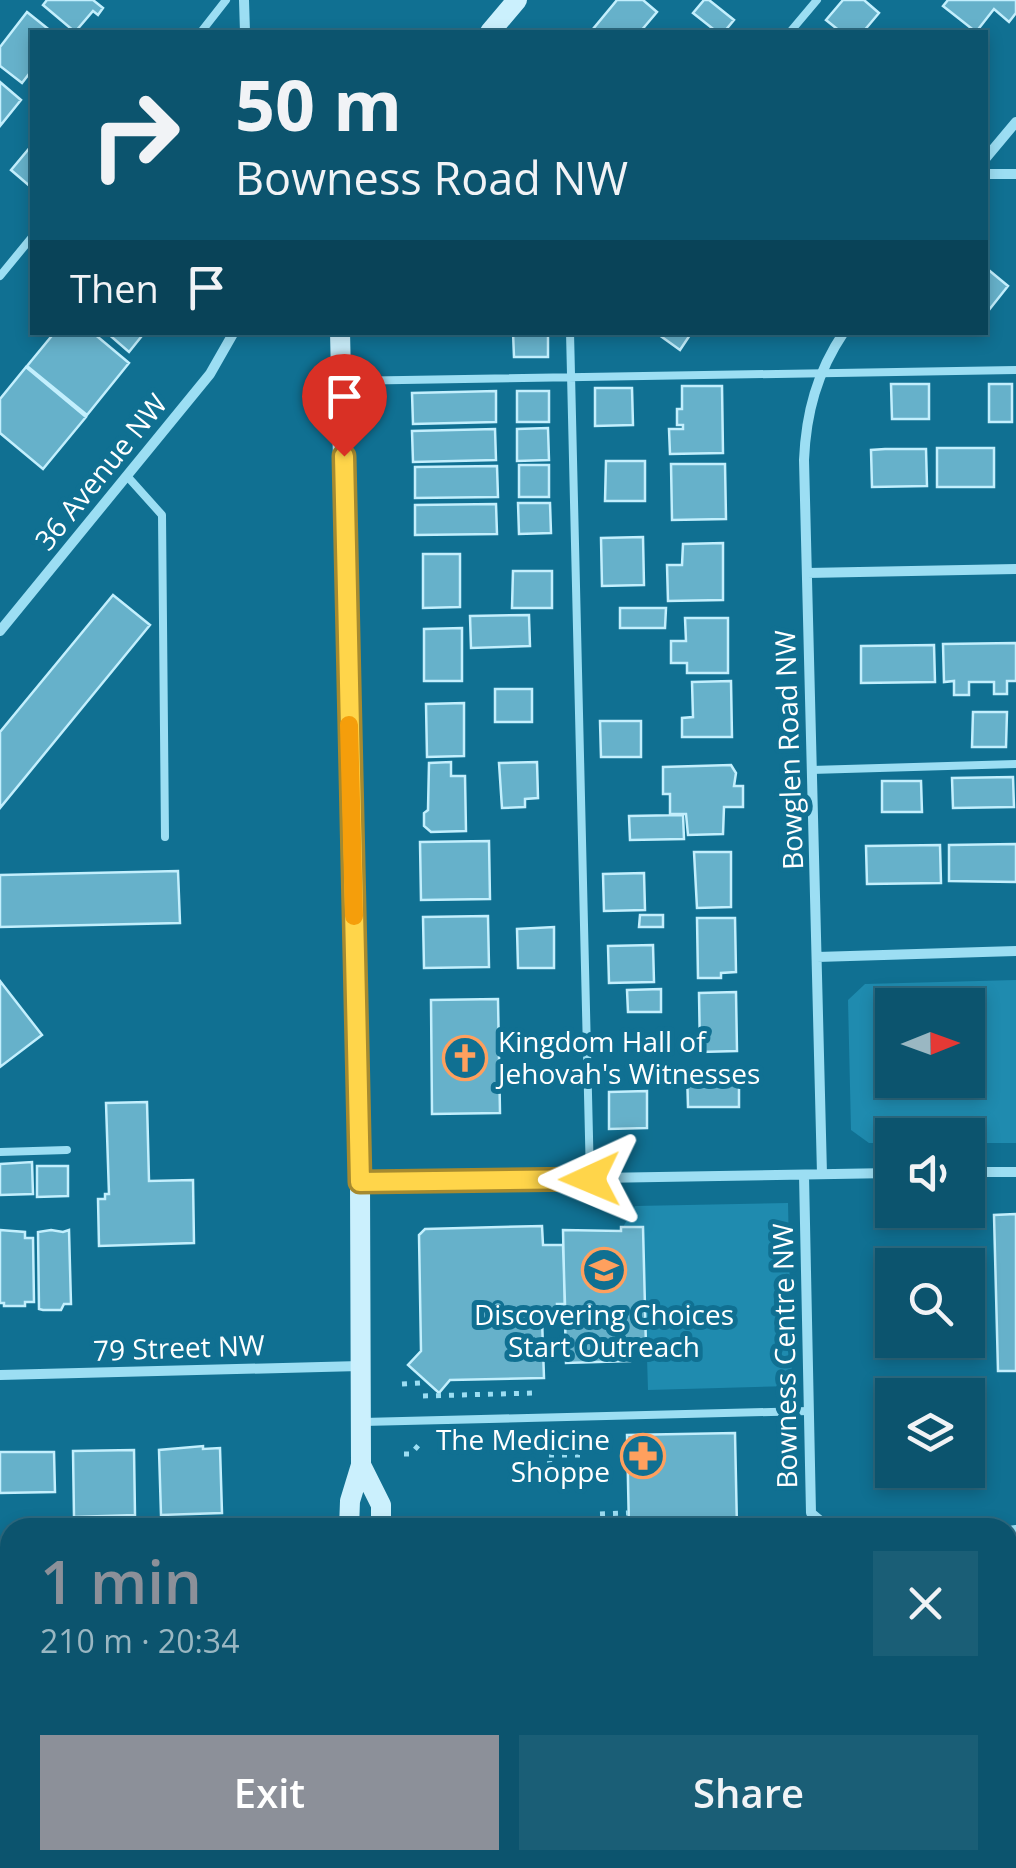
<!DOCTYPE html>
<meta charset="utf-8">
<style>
:root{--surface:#0c546e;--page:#1a5e76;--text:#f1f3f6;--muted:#9ab7c2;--line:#2c6a81;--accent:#8c9099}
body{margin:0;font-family:"Open Sans",sans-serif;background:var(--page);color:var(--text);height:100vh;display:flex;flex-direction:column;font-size:38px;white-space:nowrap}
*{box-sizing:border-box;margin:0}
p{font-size:32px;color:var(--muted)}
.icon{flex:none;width:55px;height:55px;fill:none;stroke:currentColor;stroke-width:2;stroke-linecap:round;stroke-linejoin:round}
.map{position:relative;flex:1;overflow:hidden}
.drawer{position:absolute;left:0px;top:1518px;width:1018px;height:352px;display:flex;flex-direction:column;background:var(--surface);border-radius:30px 30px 0 0;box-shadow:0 5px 15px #0003,0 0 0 2px var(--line)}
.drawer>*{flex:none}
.hud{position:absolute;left:30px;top:30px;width:958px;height:305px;border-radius:0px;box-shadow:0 5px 15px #0003,0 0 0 2px var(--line);background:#0c546e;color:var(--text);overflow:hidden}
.needle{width:65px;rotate:89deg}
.controls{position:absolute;left:875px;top:988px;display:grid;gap:20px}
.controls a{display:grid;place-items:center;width:110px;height:110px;border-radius:0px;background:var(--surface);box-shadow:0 5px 15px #0003,0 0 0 2px var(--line);font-size:50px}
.pin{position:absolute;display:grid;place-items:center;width:85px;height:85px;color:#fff;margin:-102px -42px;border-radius:50% 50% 50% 0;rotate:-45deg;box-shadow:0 0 10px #0007}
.pin .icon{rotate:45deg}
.me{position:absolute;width:110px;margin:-55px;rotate:269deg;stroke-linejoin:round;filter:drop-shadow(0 0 8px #0008)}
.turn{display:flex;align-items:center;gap:35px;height:210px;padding:0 40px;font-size:45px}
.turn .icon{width:130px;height:130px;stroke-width:2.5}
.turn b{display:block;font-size:70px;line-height:85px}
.then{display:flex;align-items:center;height:95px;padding:0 40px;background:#0003;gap:20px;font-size:38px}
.round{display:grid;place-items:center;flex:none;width:105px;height:105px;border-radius:0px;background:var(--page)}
.headline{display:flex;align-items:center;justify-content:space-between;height:170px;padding:0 40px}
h1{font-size:60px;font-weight:600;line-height:75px;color:var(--accent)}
.button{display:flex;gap:20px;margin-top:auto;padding:20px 40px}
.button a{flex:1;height:115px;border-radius:0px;background:var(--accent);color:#fff;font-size:40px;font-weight:600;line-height:115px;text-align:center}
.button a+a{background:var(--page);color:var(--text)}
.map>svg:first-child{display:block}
</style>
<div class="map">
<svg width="1016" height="1868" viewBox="0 0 1016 1868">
<rect width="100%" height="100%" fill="#107092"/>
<path fill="#1f8baf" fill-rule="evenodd" d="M1016,980V1143H968V1135H892V1143H869L851,1130L848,1000L865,984ZM892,1005H968V1080H892Z
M788,1203L792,1386L648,1390L643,1228L623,1227L635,1206Z"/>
<path fill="#66b1ca" stroke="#c3effd" stroke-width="2.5" d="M47,0H93L103,8L98,15L93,11L75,32L43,5Z
M617,0H643L657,12L640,32H598L593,29Z
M704,0H709L734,20L724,32H717L693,13Z
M843,0H864L879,13L863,32H841L826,20Z
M948,0H1016V13L1009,22L994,9L976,32L943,6Z
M27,12L52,32H32V70L22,83L0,66V47Z
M0,82L21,100L0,126Z
M32,145V188L11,170Z
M985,267L1008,286L985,315Z
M55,332H92L129,363L87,415L27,366Z
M106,332H145L129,352Z
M513,332H548V357H514Z
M655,332H692L680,350Z
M26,367L86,417L43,469L0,433V399Z
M891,384H929V419H892Z
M989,384H1012V422H989Z
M682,386H722L723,453L670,454L669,429H683V425H677V409H682Z
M595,388H632L633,425L595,426Z
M496,391V422L413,424L412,393Z
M517,391H549V422H517Z
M548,428L549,460L517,461V429Z
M495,429L496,460L413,462L412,431Z
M937,448H994V487H937Z
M885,449H926L927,486L872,487L871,450Z
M606,461H645V501H605Z
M671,464H725L726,519L672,520Z
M519,465H549V497H519Z
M497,466L498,497L415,498V467Z
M518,503H550L551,533L519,534Z
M496,504L497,534L415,535V505Z
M643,537L644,585L602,586L601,538Z
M723,543V600L668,601L667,565H682L683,544Z
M423,554H460V607L423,608Z
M513,571H552V608H512Z
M113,595L150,625L0,808V732Z
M620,608H666L665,628H620Z
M529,615L530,646L471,648L470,616Z
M685,618H728V673H687V663H671V641H686Z
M462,628V681H424V629Z
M1016,643V681H1007V694H994V682H969V695H954V681L944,682L943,644Z
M934,645L935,682L861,683V646Z
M731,681L732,737H682V718L693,717L692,682Z
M495,689H532V722H495Z
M464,703V756L427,757L426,704Z
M973,712H1007L1006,747H972Z
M600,721H641V757H601Z
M451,762V776H465L466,831L431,832L424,826V813L428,810L429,763Z
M537,762L538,798L525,799V807L502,808L499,763Z
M731,765L736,773L734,786H743V807H724L723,834L688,835L686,814H670V794H663V767Z
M1013,777L1014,807L953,808L952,778Z
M882,781H921L922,812H882Z
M683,815L684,839L630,840L629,816Z
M489,841L490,899L421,900L420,842Z
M1016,844V882L949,881V845Z
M940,845L941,883L867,884L866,846Z
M694,852H731V907L697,908Z
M178,871L180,923L0,927V875Z
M644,873L645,910L604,911L603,874Z
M640,915H663V927H639Z
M488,916L489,967L424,968L423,917Z
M697,918H735L736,972L721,973V978H698Z
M554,927V968H518L517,929Z
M653,945L654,982L609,983L608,946Z
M0,981L42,1035L0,1067Z
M661,989V1012H628L627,990Z
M736,992L737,1051L700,1052L699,993Z
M498,999L500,1113L432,1114L431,1000Z
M739,1069V1107H688L687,1070Z
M647,1091V1128L609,1129V1092Z
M147,1102L149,1181L193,1180L194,1243L99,1246L98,1199H105V1194H109L106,1103Z
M32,1162L33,1194L0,1195V1164Z
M37,1166H68V1196L37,1197Z
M1016,1214V1371H998L994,1215Z
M542,1226L543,1245H563L565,1304H557L558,1318H542L544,1378L450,1380L439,1393L408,1365L421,1351L419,1235L425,1229Z
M621,1227H643L646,1347L630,1348V1361L566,1363L563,1230L621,1231Z
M0,1230L25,1232V1238H33L34,1302H25V1306H4V1303H0Z
M51,1230L63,1232L69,1230L71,1304H64L61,1310H43L39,1309L38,1232Z
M735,1433L737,1528H629L627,1435Z
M203,1446V1449L220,1448L222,1513L161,1515L159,1450Z
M134,1450L135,1515L74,1517L73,1451Z
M0,1452H54L55,1492L0,1493Z
M195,1519H227V1528H195Z
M1008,1546H1016V1690H1008Z
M1008,1732H1016V1842L1008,1843Z
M10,1739V1777L0,1778V1740Z
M0,1782H10V1821H0Z
M134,1860H214L215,1868H134Z"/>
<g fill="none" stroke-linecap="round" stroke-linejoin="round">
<path stroke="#9cdef3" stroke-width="5" stroke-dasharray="5 8" stroke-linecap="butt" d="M402,1384L420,1383L424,1379
M423,1396L535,1393V1398
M549,1435L550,1474
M404,1454H411L423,1440
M549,1455H586
M600,1514L628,1513
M1008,1848H1016"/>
<path stroke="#9cdef3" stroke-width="8" d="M201,32L226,0
M790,32L817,0
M0,276L32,237
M570,332L590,1179
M342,381L1016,370
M127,476L162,515L165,837
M811,770L1016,764
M0,1152L67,1150
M363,1422L809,1411
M0,1591H10
M1008,1706L1016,1705
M46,1860V1868"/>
<path stroke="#9cdef3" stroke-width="10" d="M244,0L245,32
M985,159L1016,122
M985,174H1016
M807,573L1016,569
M0,631L210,374L234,332
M817,957L1016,951
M968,1172H1016
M822,1174L804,460C806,413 817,372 844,332
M804,1175L811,1513L829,1528
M361,1182L892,1173
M0,1375L360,1366
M1008,1531L1016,1530"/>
<path stroke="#cbf0fd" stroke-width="20" d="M490,32L517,0
M340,332L360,1182L361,1465L350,1501L349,1528
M361,1465L381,1505V1528
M347,1860V1868
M382,1860V1868"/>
</g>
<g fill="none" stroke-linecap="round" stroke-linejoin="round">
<defs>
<path id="route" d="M344,456L360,1182L590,1179"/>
</defs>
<use href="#route" stroke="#a68a30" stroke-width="25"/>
<use href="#route" stroke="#ffd54a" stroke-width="18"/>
<path stroke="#f59e0b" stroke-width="18" d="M349,725L354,916"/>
</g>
<defs>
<symbol id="church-ring" viewBox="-11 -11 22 22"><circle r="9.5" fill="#107092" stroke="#ffa05e" stroke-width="1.5"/><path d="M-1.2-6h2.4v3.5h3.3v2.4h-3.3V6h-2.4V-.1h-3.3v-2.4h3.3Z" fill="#ffa05e"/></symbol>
<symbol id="school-ring" viewBox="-11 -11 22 22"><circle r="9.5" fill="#107092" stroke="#ffa05e" stroke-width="1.5"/><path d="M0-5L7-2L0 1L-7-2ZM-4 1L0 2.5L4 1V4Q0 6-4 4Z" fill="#ffa05e"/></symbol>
<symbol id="pharmacy-ring" viewBox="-11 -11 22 22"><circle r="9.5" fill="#107092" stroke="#ffa05e" stroke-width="1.5"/><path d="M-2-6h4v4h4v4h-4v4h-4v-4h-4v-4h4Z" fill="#ffa05e"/></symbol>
</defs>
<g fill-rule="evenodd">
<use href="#church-ring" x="440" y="1033" width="50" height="50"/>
<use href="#school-ring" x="579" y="1245" width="50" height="50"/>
<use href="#pharmacy-ring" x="618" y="1431" width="50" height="50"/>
</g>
<g text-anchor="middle" stroke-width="10" stroke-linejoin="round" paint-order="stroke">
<g font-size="28" fill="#fff" stroke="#107092">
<text transform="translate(101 472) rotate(-51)" y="10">36 Avenue NW</text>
<text transform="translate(789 750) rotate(-92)" y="10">Bowglen Road NW</text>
<text transform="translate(179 1348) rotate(-2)" y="10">79 Street NW</text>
<text transform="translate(785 1356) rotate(-91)" y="10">Bowness Centre NW</text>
</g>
<g font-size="28" fill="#fff" stroke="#107092" text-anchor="start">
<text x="498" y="1052">Kingdom Hall of<tspan x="498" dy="32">Jehovah's Witnesses</tspan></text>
<text x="604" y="1325" text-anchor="middle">Discovering Choices<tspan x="604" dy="32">Start Outreach</tspan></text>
<text x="610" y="1450" text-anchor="end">The Medicine<tspan x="610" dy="32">Shoppe</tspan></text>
</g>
</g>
</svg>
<div class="controls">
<a><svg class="needle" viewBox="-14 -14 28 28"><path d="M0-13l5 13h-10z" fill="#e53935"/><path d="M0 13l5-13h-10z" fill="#9ab7c2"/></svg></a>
<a><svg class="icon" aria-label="sound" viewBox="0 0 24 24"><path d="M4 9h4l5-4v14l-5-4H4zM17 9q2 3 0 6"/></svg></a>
<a><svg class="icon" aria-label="search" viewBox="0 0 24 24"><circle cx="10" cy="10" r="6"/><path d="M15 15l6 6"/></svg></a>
<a><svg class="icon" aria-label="layers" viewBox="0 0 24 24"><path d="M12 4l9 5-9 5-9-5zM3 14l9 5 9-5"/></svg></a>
</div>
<div class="pin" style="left:344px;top:456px;background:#d93025"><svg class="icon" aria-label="arrive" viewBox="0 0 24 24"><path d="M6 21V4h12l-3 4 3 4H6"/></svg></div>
<svg class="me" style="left:590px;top:1179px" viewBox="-20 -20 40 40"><path d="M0-17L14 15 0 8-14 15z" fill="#ffd54a" stroke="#fff" stroke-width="4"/></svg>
<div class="hud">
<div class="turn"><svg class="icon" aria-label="right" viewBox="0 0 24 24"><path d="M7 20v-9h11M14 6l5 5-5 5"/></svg><div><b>50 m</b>Bowness Road NW</div></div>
<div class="then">Then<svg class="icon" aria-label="arrive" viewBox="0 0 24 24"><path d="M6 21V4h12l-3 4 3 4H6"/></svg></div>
</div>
<section class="drawer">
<div class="headline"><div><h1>1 min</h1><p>210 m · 20:34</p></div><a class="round"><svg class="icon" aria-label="close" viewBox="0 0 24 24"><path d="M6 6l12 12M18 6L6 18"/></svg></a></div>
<div class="button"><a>Exit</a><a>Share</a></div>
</section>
</div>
